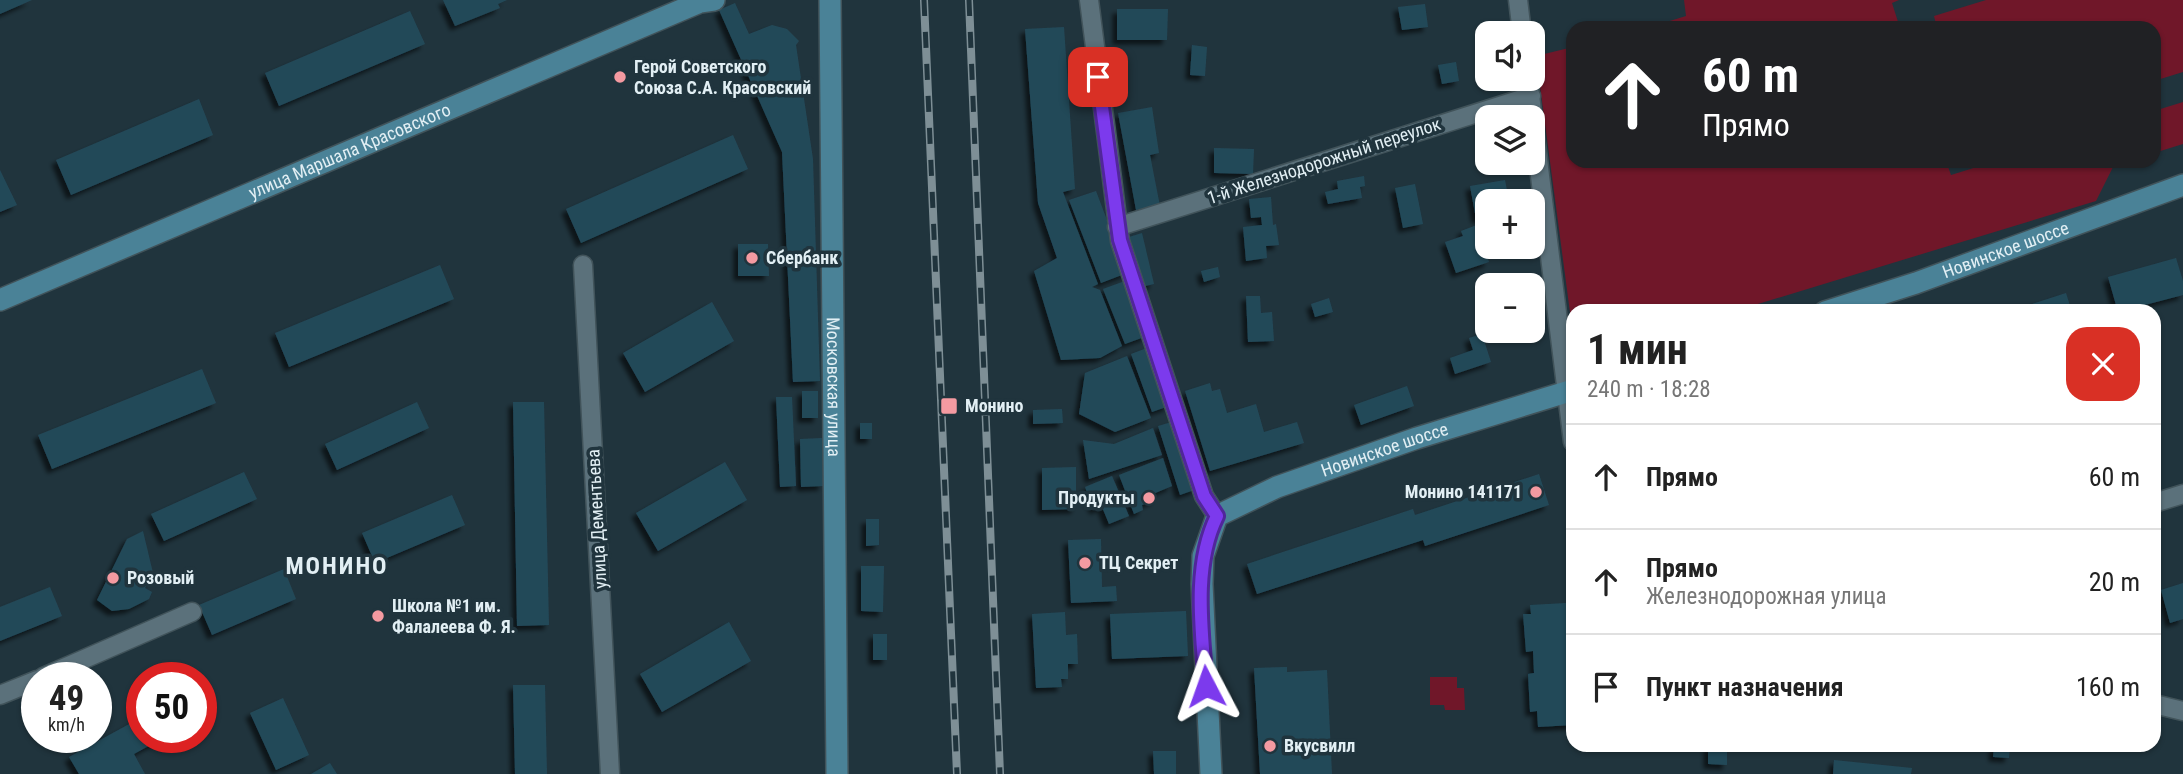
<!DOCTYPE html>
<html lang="ru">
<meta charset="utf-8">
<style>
:root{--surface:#fff;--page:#f6f6f6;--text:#222;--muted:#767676;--line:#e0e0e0}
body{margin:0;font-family:"Roboto Condensed",sans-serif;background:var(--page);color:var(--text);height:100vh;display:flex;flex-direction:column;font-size:26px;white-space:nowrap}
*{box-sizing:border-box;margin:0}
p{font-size:23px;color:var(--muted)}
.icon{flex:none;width:38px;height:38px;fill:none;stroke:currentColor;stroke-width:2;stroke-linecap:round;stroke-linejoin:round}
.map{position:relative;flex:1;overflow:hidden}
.panel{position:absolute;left:1566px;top:304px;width:595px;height:448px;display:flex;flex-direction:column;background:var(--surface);border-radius:21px;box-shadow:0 2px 5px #0004}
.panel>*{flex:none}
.guide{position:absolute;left:1566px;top:21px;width:595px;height:147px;border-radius:21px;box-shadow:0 2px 5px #0004;background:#202124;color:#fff;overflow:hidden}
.tools{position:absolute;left:1475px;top:21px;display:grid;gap:14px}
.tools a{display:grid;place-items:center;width:70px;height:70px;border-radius:14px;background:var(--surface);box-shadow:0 2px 5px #0004;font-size:35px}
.speed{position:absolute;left:21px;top:662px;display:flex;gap:14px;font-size:35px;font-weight:700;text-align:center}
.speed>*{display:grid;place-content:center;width:91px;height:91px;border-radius:50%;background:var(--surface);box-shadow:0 2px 5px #0004;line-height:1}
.speed small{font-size:18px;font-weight:400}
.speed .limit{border:10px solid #d22;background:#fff;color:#111}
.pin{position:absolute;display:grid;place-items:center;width:60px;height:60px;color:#fff;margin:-30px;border-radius:14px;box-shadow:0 4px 10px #0006}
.me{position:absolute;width:77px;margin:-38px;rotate:356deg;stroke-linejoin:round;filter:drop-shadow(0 0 5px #0008)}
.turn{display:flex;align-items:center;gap:24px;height:147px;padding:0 21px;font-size:32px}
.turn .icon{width:91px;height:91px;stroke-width:2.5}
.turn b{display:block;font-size:49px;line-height:60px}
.round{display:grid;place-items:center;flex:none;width:74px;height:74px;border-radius:21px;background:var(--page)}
.headline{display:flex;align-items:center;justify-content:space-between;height:119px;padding:0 21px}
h1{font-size:42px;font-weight:700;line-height:52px}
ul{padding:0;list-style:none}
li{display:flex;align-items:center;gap:21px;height:105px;padding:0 21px;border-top:2px solid var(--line)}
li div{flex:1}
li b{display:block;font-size:26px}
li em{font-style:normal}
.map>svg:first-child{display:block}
</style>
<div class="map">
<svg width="2183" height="774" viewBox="0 0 2183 774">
<defs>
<filter id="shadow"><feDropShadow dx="-4.5" dy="4.5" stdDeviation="2" flood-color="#0009"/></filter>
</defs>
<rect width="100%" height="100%" fill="#20343d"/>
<path fill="#701729" d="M1684,0H1899L1892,3L1900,28H1647L1686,16Z
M1986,0H2183V72L2154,81V28H1937L1934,16Z
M1573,47V161H1946L1951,175L1996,161H2132L2113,167L2096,201L1735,311L1573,312V335L1536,56Z
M2183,102V144L2154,153V111Z
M1430,677H1457V688H1464L1465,710H1445L1444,705H1430Z"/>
<path fill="#234959" filter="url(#shadow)" d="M0,0H32L0,14Z
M443,0H507L498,4L500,8L455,26Z
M735,3L749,34L772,25L787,29L799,41L796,45L813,159L820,381L793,382L782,152L719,10Z
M1425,4L1428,27L1402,30L1398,7Z
M1117,9H1168L1167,40H1117Z
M410,11L425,44L279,106L265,73Z
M1064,27L1075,189L1063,192L1098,284L1092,287L1100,290L1122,346L1100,358L1061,360L1034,271L1057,258L1038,203L1025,29Z
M1192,45L1207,47L1205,76L1190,75Z
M1456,62L1459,81L1442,84L1438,65Z
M199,99L213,135L71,195L56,160Z
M1152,107L1159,153L1150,155L1160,206L1136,210L1118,113Z
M733,135L748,169L581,243L566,209Z
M1214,148L1254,149L1253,174L1214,173Z
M0,170L17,205L0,212Z
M1364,176L1365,186L1360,187L1362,198L1328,204L1325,192L1338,189L1337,181Z
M1505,180L1509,201H1488V217L1476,219L1470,186Z
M1415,184L1423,224L1403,228L1395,188Z
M1096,191L1127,273L1101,283L1069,200Z
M1271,197L1273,225L1276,224L1279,245L1266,246L1267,258L1246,261L1243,227L1262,225L1261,217L1251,218L1249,199Z
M1477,225L1489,262L1456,273L1445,242L1463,236L1461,231Z
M1142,233L1154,284L1141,287L1129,237Z
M738,244H768L769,276H738Z
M2176,258L2183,281V295L2118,312L2108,277Z
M440,265L454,299L289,367L275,333Z
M1218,267L1220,277L1204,282L1201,271Z
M1125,281L1147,336L1125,344L1103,289Z
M2066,293L2072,312H2011V311Z
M1246,296H1260L1261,313L1272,312L1274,341L1248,342Z
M1329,298L1333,312L1315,317L1311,304Z
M712,302L734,341L645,392L623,353Z
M1482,334L1491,362L1455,374L1450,358L1473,350L1469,338Z
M1147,348L1169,406L1152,412L1131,354Z
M1127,356L1151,418L1115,432L1079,414L1085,373Z
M202,369L216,403L52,469L38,435Z
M1210,383L1212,391L1220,389L1227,413L1256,404L1264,432L1297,422L1304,443L1210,471L1185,391Z
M1407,386L1414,406L1361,425L1354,405Z
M802,391H818V418H802Z
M776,397H792L796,486L780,487Z
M417,402L429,428L337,470L325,444Z
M513,402H544L549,625L517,626Z
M1062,409L1063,423L1033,424V410Z
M1175,421L1197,489L1180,495L1158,426Z
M860,423H872V439H860Z
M1153,428L1162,455L1089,479L1083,440L1114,444Z
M822,438L823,486L801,487L800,439Z
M1163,458L1172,486L1153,494L1156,500L1142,505L1143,510L1134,514L1119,475Z
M725,462L747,500L658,551L636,513Z
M1076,467V509L1042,510V468Z
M244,472L257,499L164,541L151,514Z
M1539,474L1549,505L1425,546L1423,540L1257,594L1247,564L1413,509L1415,515Z
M1112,476L1129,516L1109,524L1102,507L1094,510L1085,487Z
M452,495L465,525L375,563L362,533Z
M866,519H879V545L866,546Z
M143,531L153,573L145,588L152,592L149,599L129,609L112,611L97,600L127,539Z
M1101,539L1102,587L1116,586L1117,601L1071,603L1068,540Z
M861,566H884L883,612L861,611Z
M284,569L296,599L212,635L199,605Z
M2183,583V619L2170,623L2161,590Z
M50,587L62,616L0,641V607Z
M1566,603L1573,725L1538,727L1537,711L1530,712L1528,674L1534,673L1533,651L1526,652L1523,614H1531L1530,605Z
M1186,611L1188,656L1112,659L1110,614Z
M1065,612L1066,635L1077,634L1078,664H1068V679H1061L1062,687L1036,688L1032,614Z
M729,622L751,661L662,712L640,674Z
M873,634H887V660H873Z
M1287,667V672L1327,670L1332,774H1260L1254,668Z
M513,685H545L547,774H515Z
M283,698L309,755L276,770L250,713Z
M142,717V737H165L134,754L145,774H79L69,757Z
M1708,746H1727V765L1708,764Z
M1994,746H2010L2009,758L1993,757Z
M1153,751H1176V774H1154Z
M1834,760L1912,768L1911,774H1833Z
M330,763L337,774H311Z"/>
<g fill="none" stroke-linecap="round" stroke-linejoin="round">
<defs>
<path id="street" d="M1089,0L1120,241L1204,496L1217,516
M1518,0L1522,33
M1528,79L1573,442
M1117,227L1531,96
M583,265L610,774
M2154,503L2183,494
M43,677L192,612
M0,695L37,680
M2154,704L2183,711"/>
<g id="secondary">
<path id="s1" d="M830,0L837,774"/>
<path id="s2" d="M0,300L700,2L714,0"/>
<path id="s3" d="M1825,312L1916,283L2183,185"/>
<path id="s4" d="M1211,774L1202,584L1203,556L1217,516L1277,487L1417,438L1573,390"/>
</g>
</defs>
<use href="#street" stroke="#41535a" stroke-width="21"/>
<use href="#secondary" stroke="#41535a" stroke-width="24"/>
<use href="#street" stroke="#5b717b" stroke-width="18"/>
<use href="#secondary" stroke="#4a8297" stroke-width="21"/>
<defs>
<path id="rail" d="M924,0L957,774
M969,0L1000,774"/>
</defs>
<use href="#rail" stroke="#7e8f96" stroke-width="8"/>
<use href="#rail" stroke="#20343d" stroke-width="5" stroke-dasharray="16" stroke-linecap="butt"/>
</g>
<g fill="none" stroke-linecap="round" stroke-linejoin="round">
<defs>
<path id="route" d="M1098,77L1120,240L1204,496L1217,516C1192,567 1202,631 1206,686"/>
</defs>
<use href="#route" stroke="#51269a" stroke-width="18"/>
<use href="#route" stroke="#7c3aed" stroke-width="12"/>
</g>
<g fill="#f49aa1" stroke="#20343d" stroke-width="2.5">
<circle cx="620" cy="77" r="7"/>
<circle cx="752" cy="258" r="7"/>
<rect x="940" y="397" width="18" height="18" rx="3.5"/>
<circle cx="1536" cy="492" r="7"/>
<circle cx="1149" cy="498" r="7"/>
<circle cx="1085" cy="563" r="7"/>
<circle cx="113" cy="578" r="7"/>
<circle cx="378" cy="616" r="7"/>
<circle cx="1270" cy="746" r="7"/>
</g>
<g text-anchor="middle" stroke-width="7" stroke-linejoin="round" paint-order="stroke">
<g font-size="18" font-weight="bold" fill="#e2eff4" stroke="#20343d" text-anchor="start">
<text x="634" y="73">Герой Советского<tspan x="634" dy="21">Союза С.А. Красовский</tspan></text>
<text x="766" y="264">Сбербанк</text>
<text x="965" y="412">Монино</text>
<text x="1522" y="498" text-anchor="end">Монино 141171</text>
<text x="1135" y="504" text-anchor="end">Продукты</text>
<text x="1099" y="569">ТЦ Секрет</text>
<text x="127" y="584">Розовый</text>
<text x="392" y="612">Школа №1 им.<tspan x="392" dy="21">Фалалеева Ф. Я.</tspan></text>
<text x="1284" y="752">Вкусвилл</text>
</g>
<g font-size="18" fill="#e2eff4" stroke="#20343d">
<text dy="6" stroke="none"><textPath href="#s2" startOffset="380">улица Маршала Красовского</textPath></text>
<text transform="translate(1324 161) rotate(-18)" y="6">1-й Железнодорожный переулок</text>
<text dy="6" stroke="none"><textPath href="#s3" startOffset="191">Новинское шоссе</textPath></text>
<text dy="6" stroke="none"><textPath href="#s1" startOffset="387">Московская улица</textPath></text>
<text dy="6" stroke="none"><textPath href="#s4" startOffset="441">Новинское шоссе</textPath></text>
<text transform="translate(597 519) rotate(-93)" y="6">улица Дементьева</text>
</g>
<g font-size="24" font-weight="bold" letter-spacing="2" fill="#e2eff4" stroke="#20343d">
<text x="337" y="574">МОНИНО</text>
</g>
</g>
</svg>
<div class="tools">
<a><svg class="icon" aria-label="sound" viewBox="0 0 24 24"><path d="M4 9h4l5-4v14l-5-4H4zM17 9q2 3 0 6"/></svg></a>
<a><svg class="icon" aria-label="layers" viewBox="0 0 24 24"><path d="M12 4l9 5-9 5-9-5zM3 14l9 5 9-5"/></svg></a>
<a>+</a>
<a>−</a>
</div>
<div class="speed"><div>49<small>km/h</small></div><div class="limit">50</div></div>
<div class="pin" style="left:1098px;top:77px;background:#d93025"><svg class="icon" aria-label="arrive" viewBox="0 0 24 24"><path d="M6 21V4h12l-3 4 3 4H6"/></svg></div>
<svg class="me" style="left:1206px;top:686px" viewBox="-20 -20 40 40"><path d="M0-17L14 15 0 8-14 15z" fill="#7c3aed" stroke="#fff" stroke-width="4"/></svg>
<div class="guide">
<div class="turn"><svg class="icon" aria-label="ahead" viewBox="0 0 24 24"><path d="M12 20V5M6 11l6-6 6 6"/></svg><div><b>60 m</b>Прямо</div></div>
</div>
<section class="panel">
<div class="headline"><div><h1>1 мин</h1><p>240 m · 18:28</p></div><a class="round" style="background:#d93025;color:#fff"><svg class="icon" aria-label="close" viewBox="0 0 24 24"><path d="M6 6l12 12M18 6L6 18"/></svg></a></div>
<ul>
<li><svg class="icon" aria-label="ahead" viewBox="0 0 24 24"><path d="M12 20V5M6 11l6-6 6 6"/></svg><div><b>Прямо</b></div><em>60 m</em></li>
<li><svg class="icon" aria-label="ahead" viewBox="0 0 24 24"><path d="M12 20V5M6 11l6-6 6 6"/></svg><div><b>Прямо</b><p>Железнодорожная улица</p></div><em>20 m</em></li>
<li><svg class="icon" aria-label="arrive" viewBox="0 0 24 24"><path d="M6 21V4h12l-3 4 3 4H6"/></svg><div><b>Пункт назначения</b></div><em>160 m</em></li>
</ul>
</section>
</div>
